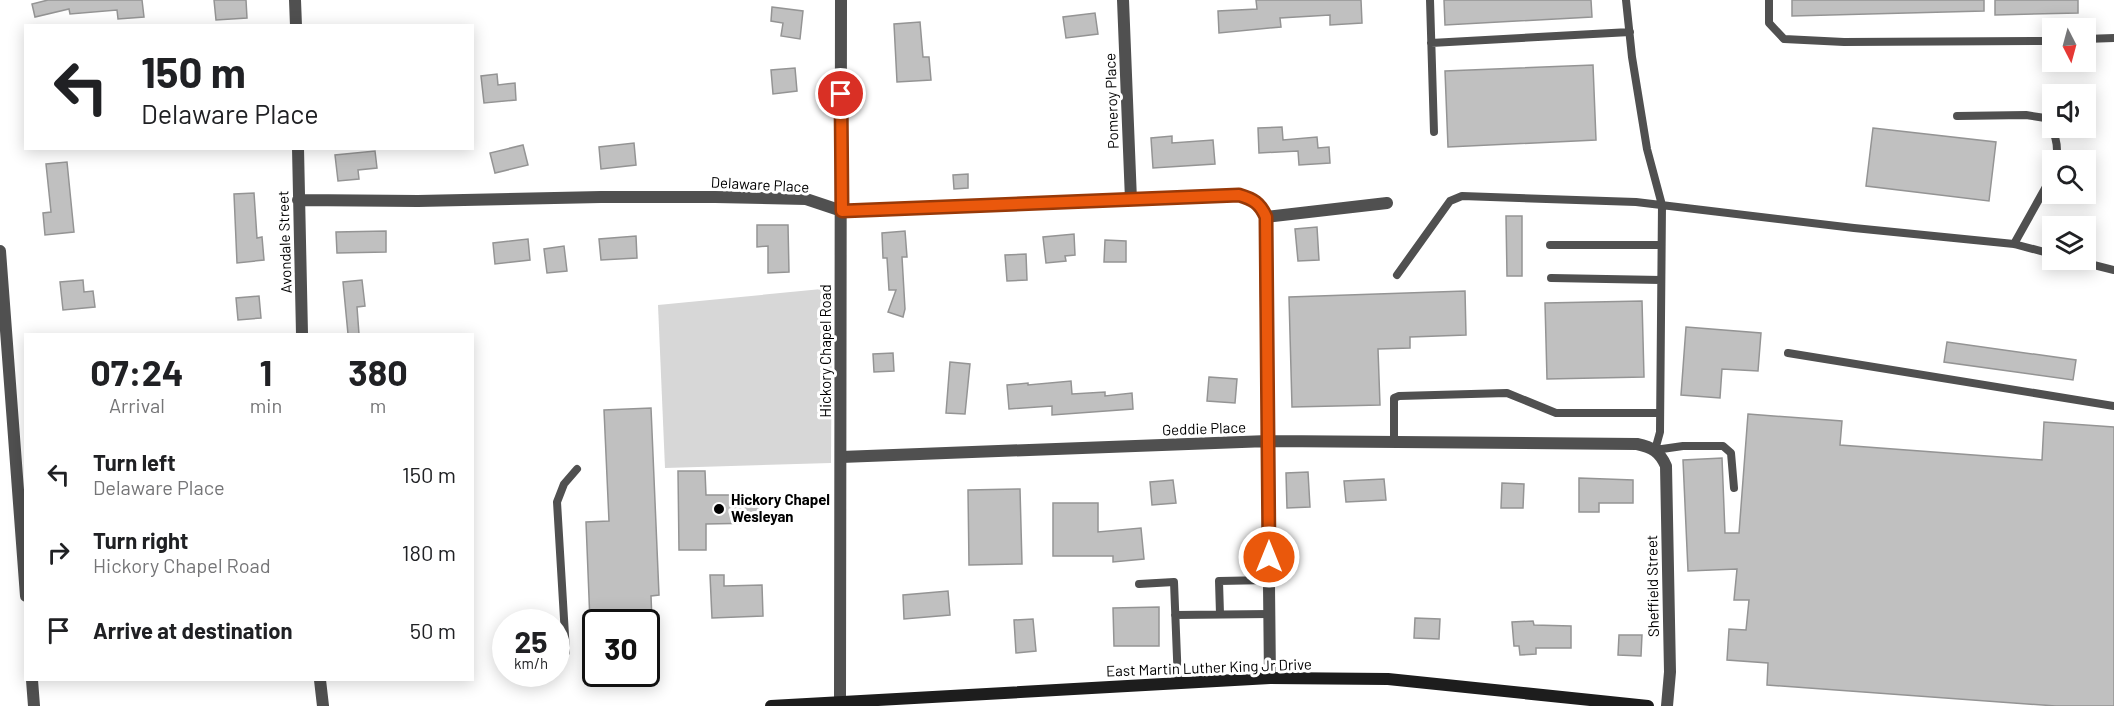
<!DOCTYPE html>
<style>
:root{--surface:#fff;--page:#f6f6f6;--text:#202124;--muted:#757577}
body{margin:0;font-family:Barlow,sans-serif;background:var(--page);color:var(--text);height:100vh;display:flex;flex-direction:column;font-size:22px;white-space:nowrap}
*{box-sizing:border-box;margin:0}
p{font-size:20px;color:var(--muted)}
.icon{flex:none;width:33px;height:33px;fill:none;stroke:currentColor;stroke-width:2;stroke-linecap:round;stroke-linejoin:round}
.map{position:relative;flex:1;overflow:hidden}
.side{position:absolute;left:24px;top:333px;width:450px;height:348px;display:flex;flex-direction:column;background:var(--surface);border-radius:0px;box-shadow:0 3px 15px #0003}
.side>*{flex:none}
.banner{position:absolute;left:24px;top:24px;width:450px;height:126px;border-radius:0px;box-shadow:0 3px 15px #0003;background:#fff;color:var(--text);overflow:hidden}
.needle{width:39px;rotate:174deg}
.buttons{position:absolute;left:2042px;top:18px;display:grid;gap:12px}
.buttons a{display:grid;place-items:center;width:54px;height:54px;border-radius:0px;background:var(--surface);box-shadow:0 3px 15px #0003;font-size:30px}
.speed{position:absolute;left:492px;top:609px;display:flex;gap:12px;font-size:30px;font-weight:700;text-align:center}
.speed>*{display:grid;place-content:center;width:78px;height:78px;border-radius:50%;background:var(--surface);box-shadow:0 3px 15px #0003;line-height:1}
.speed small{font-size:15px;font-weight:400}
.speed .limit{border:3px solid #111;border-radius:9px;background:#fff;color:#111}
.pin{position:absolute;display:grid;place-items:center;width:51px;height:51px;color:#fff;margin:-26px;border:3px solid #fff;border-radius:50%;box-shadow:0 2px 6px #0007}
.me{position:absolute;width:66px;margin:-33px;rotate:0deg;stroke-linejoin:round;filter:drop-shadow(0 0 4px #0008)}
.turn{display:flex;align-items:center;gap:21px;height:126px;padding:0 18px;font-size:27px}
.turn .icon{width:78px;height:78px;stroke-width:2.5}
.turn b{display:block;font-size:42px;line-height:51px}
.eta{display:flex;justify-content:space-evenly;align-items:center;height:102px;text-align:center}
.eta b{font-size:36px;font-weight:700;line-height:42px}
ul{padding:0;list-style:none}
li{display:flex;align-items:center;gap:18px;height:78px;padding:0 18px}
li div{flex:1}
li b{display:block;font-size:22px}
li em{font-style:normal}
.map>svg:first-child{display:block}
</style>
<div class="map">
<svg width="2114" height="706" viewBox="0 0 2114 706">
<rect width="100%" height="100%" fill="#fff"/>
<path fill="#d7d7d7" d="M832,288L831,463L665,468L658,305Z"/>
<path fill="#c0c0c0" stroke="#949494" stroke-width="1.5" d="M48,0H142L144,17L118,19L117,10L70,14L69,9L35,17L32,4Z
M214,0H246L247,18L216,20Z
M1256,0H1361L1362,23L1330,25V15L1280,18L1281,27L1219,33L1218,11L1257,9Z
M1444,0H1591L1592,17L1445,25Z
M1792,0H1984V11L1792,16Z
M1995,0H2078V13L1995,15Z
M772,7L803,11L800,39L781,36L783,23L771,21Z
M1095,13L1098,34L1066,38L1063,17Z
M920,22L923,57H929L931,80L897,82L894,24Z
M1593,65L1596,140L1448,147L1445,71Z
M795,68L797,91L773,94L771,70Z
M497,74L498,85L515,83L516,100L484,103L481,76Z
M1282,127L1283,140L1317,137L1318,148L1329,147L1330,163L1299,165L1298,151L1259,153L1258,128Z
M1873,128L1996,142L1989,201L1866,186Z
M1172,136V143L1213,140L1215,164L1153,168L1151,138Z
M634,143L636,165L601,169L599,147Z
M523,145L528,165L495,173L490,153Z
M375,151L377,168L358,170L359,179L338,181L335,155Z
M67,162L74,232L45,235L43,213L51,212L46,164Z
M968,174V188L954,189L953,175Z
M254,193L257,238L262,237L264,260L237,263L234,194Z
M1506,216H1522V276H1507Z
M757,225H788L789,272L768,273V246L757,247Z
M1317,227L1319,260L1298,261L1295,229Z
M386,231V252L337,253L336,232Z
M905,231L907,257H902L905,309L903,317L888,312L896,290H889L887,258H883L882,233Z
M1074,234L1075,255L1065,256L1066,261L1046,263L1043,237Z
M636,236L637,258L601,260L599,239Z
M528,239L530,260L495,264L493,243Z
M1105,240L1126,241V262H1104Z
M564,246L567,271L547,273L544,249Z
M1026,254L1027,280L1007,281L1005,255Z
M83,280L84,292L93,291L95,307L63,310L60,282Z
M362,280L365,306L357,307L359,334H348L343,282Z
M1465,291L1466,335L1410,337V348L1378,349L1380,405L1292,407L1289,297Z
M259,296L261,318L238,320L236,298Z
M1642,301L1644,377L1547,379L1545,303Z
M1686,327L1761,333L1758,371L1722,369L1720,398L1681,395Z
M1947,342L2076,360L2073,380L1944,362Z
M893,353L894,371L874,372L873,354Z
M950,362L970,364L965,414L946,413Z
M1209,377L1237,379L1235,403L1207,401Z
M1071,381L1072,394L1105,392V396L1132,393L1133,409L1052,415V406L1009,409L1007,385L1028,383V385Z
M651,408L659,595L651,596L652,621L590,622L586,522L609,521L604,410Z
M1748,414L1842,421L1840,445L2042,460L2044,422L2114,427V706H2056L1767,685L1768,663L1727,660L1729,629L1746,630L1749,600H1734L1737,569L1688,571L1683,460L1722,458L1725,533H1739Z
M678,471H705L706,495H759V523L706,524V550H679Z
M1308,472L1310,507L1287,508L1286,473Z
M1579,478L1633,480V503H1599V512H1579Z
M1384,479L1386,500L1346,502L1344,481Z
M1173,480L1176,503L1152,505L1150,482Z
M1502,483L1524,484L1523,508H1501Z
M1020,489L1022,564L969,565L968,490Z
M1053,503H1098V532L1141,528L1144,559L1113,562V556H1053Z
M710,575H724V586L762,585L763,616L712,618Z
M948,591L950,615L904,619L903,595Z
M1159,607V646H1114L1113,608Z
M1415,618L1440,619L1439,639L1414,638Z
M1033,619L1036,651L1016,653L1014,620Z
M1533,621L1534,625L1571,626V648H1536V654L1520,655L1519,646H1514L1512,622Z
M1619,635H1642L1641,656L1618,655Z"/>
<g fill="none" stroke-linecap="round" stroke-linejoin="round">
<path stroke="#505050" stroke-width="8" d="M1430,0L1434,132
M1626,0L1632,57L1647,149L1662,205L1660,432L1655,450L1683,446H1723L1731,453L1734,488
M1769,0V23L1784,39L1844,42L2052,41
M2085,39L2114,38
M1431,43L1630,32
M1957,116L2026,115L2045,118C2055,132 2059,144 2056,160
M2014,244L2052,176
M1550,245H1661
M2074,260L2114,270
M1397,275L1450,201L1462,196L1636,202L1854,228L2014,244L2052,254
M1551,278L1661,280
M1788,353L2114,406
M1394,442V398L1399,396L1507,393L1556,413H1660
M1139,584L1174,582L1178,683
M1220,614L1219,581L1269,580
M1175,615L1270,614
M566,652L557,502L564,484L577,469"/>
<path stroke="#505050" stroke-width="12" d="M295,0L296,26
M1123,0L1131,200
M298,148L302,334
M298,200L418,201L601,197H715L806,199L842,211L1239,195C1253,199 1260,203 1265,217L1270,678
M1265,217L1387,203
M0,251L26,596
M841,457L1268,441L1637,444C1652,447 1660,452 1666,466L1670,672L1667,706
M32,680L34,706
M320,680L323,706"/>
<path stroke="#505050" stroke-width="12" d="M840,702L841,0"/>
<path stroke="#1d1d1d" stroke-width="12" d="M771,706L1270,678L1388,679L1648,706"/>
</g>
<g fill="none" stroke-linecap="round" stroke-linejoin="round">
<defs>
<path id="route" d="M841,94L842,211L1239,195C1253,199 1260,203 1266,217L1269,557"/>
</defs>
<use href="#route" stroke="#983908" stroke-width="15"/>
<use href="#route" stroke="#ea580c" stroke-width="10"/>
</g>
<circle fill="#000" stroke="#fff" stroke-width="2" cx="719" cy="509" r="6"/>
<g text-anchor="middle" stroke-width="6" stroke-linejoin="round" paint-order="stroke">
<g font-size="15" fill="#000" stroke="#fff">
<text transform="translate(1112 101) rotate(-92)" y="5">Pomeroy Place</text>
<text transform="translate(760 185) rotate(3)" y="5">Delaware Place</text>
<text transform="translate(285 242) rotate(-92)" y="5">Avondale Street</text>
<text transform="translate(826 351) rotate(-90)" y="5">Hickory Chapel Road</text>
<text transform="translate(1204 429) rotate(-2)" y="5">Geddie Place</text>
<text transform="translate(1653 586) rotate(-91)" y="5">Sheffield Street</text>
<text transform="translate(1209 668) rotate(-2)" y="5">East Martin Luther King Jr Drive</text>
</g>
<g font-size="15" font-weight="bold" fill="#000" stroke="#fff" text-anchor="start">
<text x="731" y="505">Hickory Chapel<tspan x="731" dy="17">Wesleyan</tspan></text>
</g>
</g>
</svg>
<div class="buttons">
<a><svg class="needle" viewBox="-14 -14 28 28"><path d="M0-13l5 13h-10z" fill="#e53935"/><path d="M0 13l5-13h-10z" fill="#757577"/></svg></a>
<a><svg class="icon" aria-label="sound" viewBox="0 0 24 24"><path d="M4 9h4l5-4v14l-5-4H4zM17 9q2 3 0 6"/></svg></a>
<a><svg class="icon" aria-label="search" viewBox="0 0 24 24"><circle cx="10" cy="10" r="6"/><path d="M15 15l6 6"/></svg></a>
<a><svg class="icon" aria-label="layers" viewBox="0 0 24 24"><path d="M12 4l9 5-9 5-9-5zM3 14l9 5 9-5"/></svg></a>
</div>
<div class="speed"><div>25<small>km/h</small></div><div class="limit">30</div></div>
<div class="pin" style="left:841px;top:94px;background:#d93025"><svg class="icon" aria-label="arrive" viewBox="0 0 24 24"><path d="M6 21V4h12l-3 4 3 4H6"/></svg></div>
<svg class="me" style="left:1269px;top:557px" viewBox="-20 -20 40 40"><circle r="17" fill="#ea580c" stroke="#fff" stroke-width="3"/><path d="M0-11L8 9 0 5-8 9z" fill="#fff"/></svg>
<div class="banner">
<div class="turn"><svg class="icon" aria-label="left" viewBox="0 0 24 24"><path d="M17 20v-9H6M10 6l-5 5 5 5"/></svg><div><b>150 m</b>Delaware Place</div></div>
</div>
<section class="side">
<div class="eta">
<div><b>07:24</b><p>Arrival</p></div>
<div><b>1</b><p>min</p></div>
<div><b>380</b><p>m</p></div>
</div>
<ul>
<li><svg class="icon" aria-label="left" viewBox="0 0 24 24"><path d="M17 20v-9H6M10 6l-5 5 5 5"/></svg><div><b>Turn left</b><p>Delaware Place</p></div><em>150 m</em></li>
<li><svg class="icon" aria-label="right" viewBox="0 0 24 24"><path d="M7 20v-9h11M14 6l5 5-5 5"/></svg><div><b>Turn right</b><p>Hickory Chapel Road</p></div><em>180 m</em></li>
<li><svg class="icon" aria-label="arrive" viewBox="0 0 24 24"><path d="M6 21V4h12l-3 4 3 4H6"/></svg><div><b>Arrive at destination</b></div><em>50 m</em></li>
</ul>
</section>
</div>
